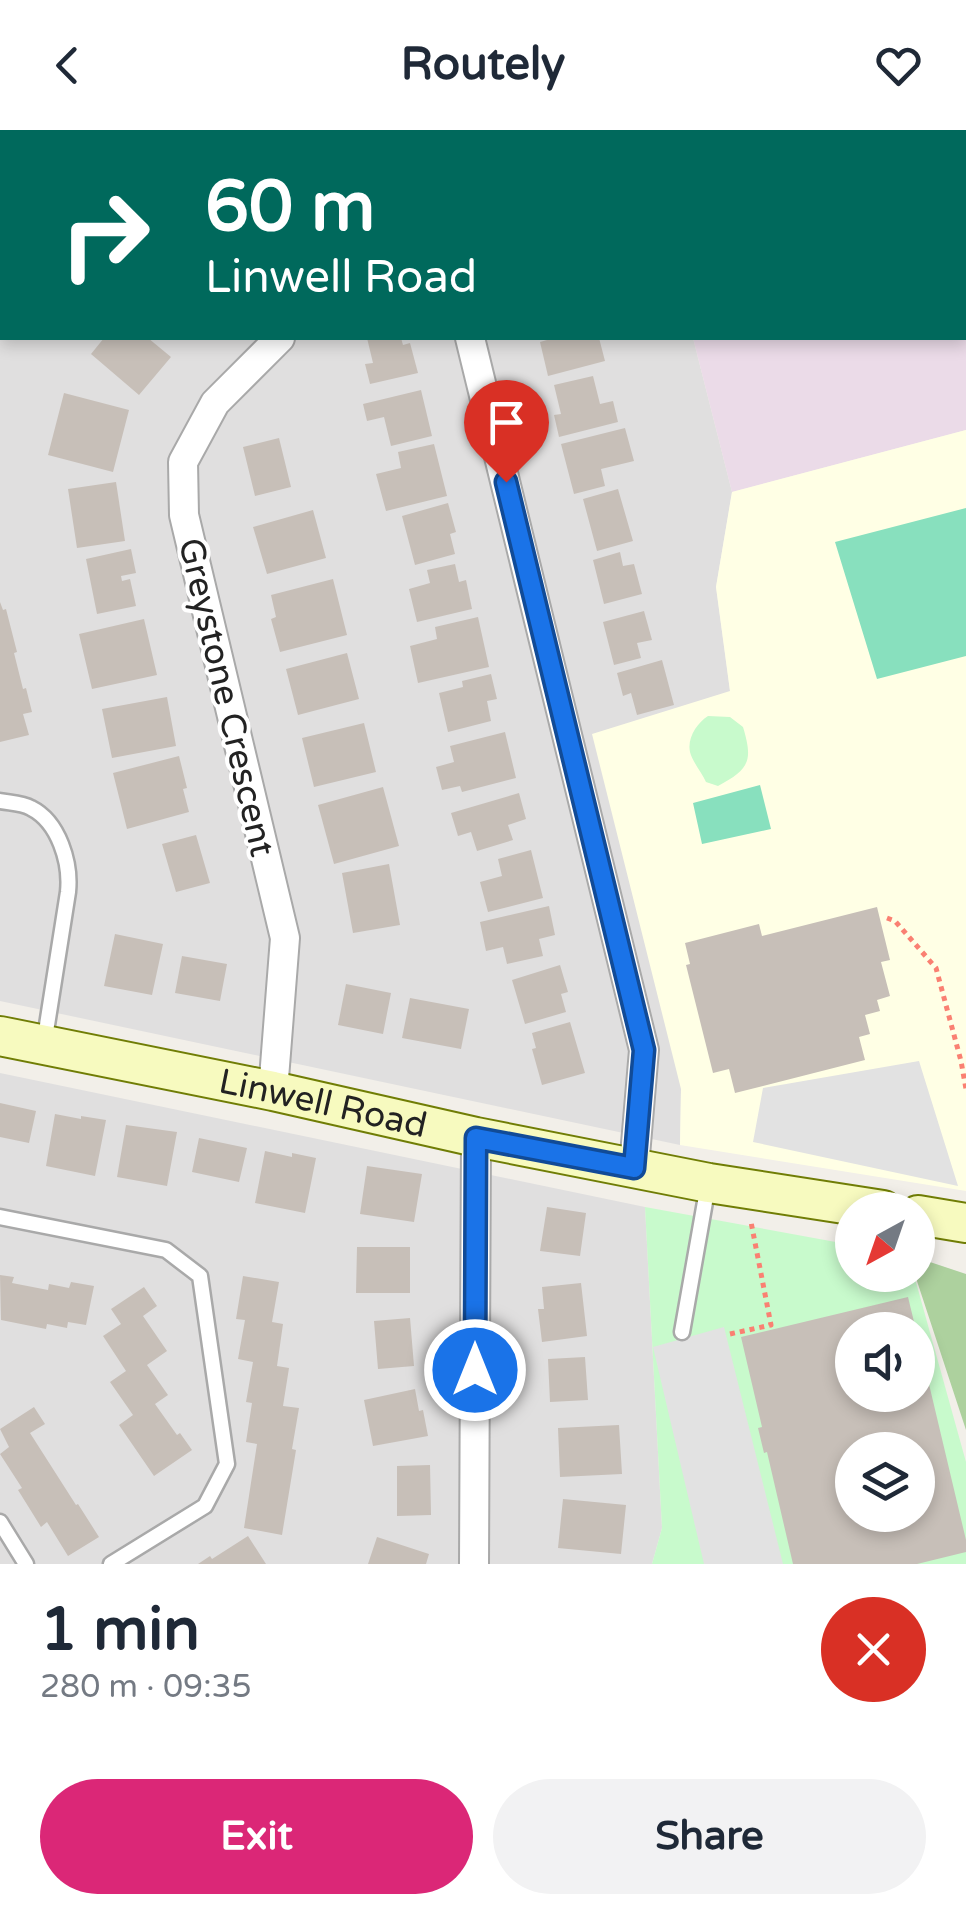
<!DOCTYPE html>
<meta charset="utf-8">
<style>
:root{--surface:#fff;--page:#f2f2f3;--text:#1f2937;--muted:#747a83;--accent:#db2777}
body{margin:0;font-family:"Varela Round",sans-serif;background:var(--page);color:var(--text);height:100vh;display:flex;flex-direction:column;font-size:38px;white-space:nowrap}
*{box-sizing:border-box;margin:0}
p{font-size:32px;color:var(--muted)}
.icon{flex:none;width:55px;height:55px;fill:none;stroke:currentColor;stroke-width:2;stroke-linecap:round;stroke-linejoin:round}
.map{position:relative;height:1434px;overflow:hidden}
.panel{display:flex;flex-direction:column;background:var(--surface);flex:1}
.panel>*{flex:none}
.guide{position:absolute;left:0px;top:0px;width:968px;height:210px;box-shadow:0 5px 15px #0003;background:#00695c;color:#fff;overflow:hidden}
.needle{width:65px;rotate:220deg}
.controls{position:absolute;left:835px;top:1062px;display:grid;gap:20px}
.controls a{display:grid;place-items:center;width:100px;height:100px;border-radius:50%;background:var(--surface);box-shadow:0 5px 15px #0003;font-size:50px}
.pin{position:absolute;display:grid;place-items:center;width:85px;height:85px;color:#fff;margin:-102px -42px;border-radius:50% 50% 50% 0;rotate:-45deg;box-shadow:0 0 10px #0007}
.pin .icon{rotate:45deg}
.me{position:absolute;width:110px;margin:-55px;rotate:0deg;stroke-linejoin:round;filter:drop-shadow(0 0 8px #0008)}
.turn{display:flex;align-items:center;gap:35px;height:210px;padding:0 40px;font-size:45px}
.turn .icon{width:130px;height:130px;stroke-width:2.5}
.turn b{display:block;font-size:70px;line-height:85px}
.round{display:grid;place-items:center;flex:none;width:105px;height:105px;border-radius:52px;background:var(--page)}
.summary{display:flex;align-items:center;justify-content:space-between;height:170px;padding:0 40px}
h1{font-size:60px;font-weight:700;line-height:75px}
.cta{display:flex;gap:20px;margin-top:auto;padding:20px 40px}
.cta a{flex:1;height:115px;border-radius:60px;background:var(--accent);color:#fff;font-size:40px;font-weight:700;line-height:115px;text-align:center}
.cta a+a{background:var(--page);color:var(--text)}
header{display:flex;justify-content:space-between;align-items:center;height:130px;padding:0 40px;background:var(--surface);font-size:45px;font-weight:700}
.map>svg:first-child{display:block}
</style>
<header><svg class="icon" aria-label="back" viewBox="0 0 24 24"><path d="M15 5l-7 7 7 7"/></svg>Routely<svg class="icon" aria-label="heart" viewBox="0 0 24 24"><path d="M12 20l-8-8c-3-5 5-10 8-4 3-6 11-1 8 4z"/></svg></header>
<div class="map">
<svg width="966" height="1434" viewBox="0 0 966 1434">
<rect width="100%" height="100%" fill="#f2efe9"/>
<path fill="#e0dfdf" d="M0,0H640L641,2H2V208H693L732,362L716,457L730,561L681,959L680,1015L0,871Z
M0,943L645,1077L662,1398L652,1434H0Z"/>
<path fill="#ebdbe8" d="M640,0H966V300L732,362L693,208H965V2H641Z"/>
<path fill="#ffffe5" d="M966,300V1061L680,1015L681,959L592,604L730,561L716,457L732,362Z"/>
<path fill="#add19e" d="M918,1128L966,1144V1300L915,1145H918Z"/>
<path fill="#c8facc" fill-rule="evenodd" d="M708,586L730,587L743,597C753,630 750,639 718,656L706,652C702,643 692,631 690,622C687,608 697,593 708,586Z
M645,1077L852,1115V1145H914L966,1332V1434H652L662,1398ZM852,1200H918V1265H852ZM852,1320H918V1385H852Z"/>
<path fill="#88e0be" d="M966,378V526L877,549L835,412Z
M760,655L771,699L702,714L693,673Z"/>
<path fill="#e2e2e2" d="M919,931L958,1056L753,1012L763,958Z
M724,1197L783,1434H704L653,1217Z"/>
<path fill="#c7bfb8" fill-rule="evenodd" d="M104,208H148L171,227L139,265L91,224Z
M367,208H401L403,215L410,213L418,243L370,254L365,234L373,233Z
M554,208H599L605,231L548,246L540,212Z
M593,246L600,274L613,271L618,292L559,307L554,285L561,284L554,255Z
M421,260L432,306L391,316L384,287L367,291L363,274Z
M64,263L129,280L113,342L48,325Z
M625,298L634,331L601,339L605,356L574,364L561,314Z
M279,308L291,357L255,366L243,317Z
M434,314L447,366L386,381L376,344L401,338L398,322Z
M116,352L125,411L77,418L68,359Z
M618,359L633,411L597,421L583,369Z
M448,373L456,402L450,404L455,424L415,435L402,386Z
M313,380L326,428L267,444L253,397Z
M131,419L136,443L121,446L122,451L130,449L136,476L97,484L86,429Z
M620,422L623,436L634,434L642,464L604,474L593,430Z
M455,434L459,452L466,450L472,479L417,492L409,459L430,453L427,440Z
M333,449L347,505L280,522L271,489L276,487L271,465Z
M0,472L3,480L6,479L17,522L14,523L23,559L26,558L32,582L23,584L29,605L0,612Z
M644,481L652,510L637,513L641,528L614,535L603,492Z
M478,487L489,537L418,553L410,516L437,509L435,497Z
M144,489L157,545L92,559L79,504Z
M347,523L359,569L298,585L286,539Z
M662,530L674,575L637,585L631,563L623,566L617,543Z
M491,544L497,569L487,571L491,591L448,602L439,563L463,557L462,551Z
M167,567L176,616L112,628L102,579Z
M364,593L376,642L314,657L302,608Z
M505,602L516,648L462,662L460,656L442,660L436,637L454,632L450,616Z
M179,626L187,658L183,659L189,682L127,699L113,643Z
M383,657L399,716L334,734L318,675Z
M519,663L526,689L508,695L513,710L477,721L471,702L458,706L451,683Z
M196,705L210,753L176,762L162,714Z
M531,720L543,768L488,782L480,752L502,746L498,729Z
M389,734L400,795L353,803L342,743Z
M549,776L555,805L539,809L543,826L507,834L503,817L486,821L480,792Z
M877,777L890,830L881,832L890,866L877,870L880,881L865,885L870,904L859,907L865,930L735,963L729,939L713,943L686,835L690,834L685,813L759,794L762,806Z
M115,804L163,814L152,865L104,856Z
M182,826L227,834L220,871L175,863Z
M560,835L568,862L561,864L566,882L525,894L512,850Z
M346,854L391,863L383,904L338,895Z
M410,868L469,879L461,919L402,908Z
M570,892L585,943L542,955L532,919L536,918L532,903Z
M0,973L36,981L29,1013L0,1007Z
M55,984L81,989V986L106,990L95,1046L46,1036Z
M126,995L177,1002L167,1056L117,1047Z
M199,1008L247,1018L239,1052L192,1042Z
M265,1021L292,1027V1023L316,1028L305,1083L255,1073Z
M367,1036L422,1044L414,1092L360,1084Z
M547,1077L586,1083L580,1126L540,1121Z
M357,1117H410V1163H356Z
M0,1145L14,1147L12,1153L48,1160L49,1154L69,1158L71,1152L94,1156L86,1195L68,1192L67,1198L47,1194L46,1199L1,1190Z
M243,1146L279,1152L272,1192L283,1194L277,1236L289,1238L283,1276L299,1278L292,1319L296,1320L282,1405L244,1398L257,1314L246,1312L252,1273L246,1272L253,1232L238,1229L245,1190L236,1189Z
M581,1153L587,1206L542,1212L538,1179H544L542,1157Z
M144,1157L157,1176L143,1186L167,1221L147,1235L168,1265L155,1274L177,1305L180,1303L192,1320L154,1346L119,1295L133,1285L110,1252L126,1241L103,1206L121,1194L111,1179Z
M908,1167L916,1200H852V1265H918L919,1212L966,1410V1422L917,1434H793L767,1322L764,1323L758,1298L762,1297L741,1207ZM852,1320H918V1385H852Z
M410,1188L414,1236L378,1239L374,1191Z
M585,1227L588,1270L550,1272L548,1229Z
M415,1259L419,1281L423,1280L428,1306L373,1316L364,1270Z
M34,1277L45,1294L30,1303L76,1375L78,1374L99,1407L68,1426L47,1392L41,1397L18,1360L22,1358L0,1324L9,1317L0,1299Z
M619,1295L622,1344L560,1347L558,1298Z
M430,1335L431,1385L397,1386V1336Z
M563,1369L626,1375L621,1424L558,1418Z
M248,1406L266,1434H198L210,1426L212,1429Z
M377,1407L429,1424L426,1434H368Z"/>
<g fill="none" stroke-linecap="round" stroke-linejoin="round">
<defs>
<path id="service" d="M682,0L683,2
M53,2L55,0
M0,36L2,35
M965,101L966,100
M0,671C10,673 22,673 31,678C59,692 71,733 68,762L44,914
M0,1087L166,1120L200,1146L227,1334L205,1376L111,1434
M682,1202L708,1055
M0,1392L26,1434"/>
<path id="minor" d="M420,0L421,2
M470,208L644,920L634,1037
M273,961L285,808L184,385L183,332L215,273L280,208
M474,1434L476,1007"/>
<g id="secondary">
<path id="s1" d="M0,906L273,961L476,1007L709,1053L883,1080"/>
<path d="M918,1085L966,1093"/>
</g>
</defs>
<use href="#service" stroke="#a9a9a9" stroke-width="19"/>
<use href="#minor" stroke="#a9a9a9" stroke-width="32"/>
<use href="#secondary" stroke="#707d05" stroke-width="42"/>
<path stroke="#fa8072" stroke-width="5" stroke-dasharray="5 5" stroke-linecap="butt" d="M887,788L895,791L936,838L961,931L966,959
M730,1204L771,1195L751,1092"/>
<use href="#service" stroke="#fff" stroke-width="14"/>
<use href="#minor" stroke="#fff" stroke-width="28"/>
<use href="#secondary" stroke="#f7fabf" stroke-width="38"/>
</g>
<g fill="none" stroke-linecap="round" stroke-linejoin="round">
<defs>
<path id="route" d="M475,1240L476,1008L634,1038L644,920L506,352"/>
</defs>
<use href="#route" stroke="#114b97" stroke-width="25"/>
<use href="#route" stroke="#1a73e8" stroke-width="18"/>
</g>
<g text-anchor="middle" stroke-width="8" stroke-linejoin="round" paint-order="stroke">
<g font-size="35" fill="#222" stroke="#fff">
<text transform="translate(227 567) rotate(77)" y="12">Greystone Crescent</text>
<text dy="12" stroke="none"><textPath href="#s1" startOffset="330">Linwell Road</textPath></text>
</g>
</g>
</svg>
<div class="controls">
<a><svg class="needle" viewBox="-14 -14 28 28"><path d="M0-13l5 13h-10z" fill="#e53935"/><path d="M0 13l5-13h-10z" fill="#747a83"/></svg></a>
<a><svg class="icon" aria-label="sound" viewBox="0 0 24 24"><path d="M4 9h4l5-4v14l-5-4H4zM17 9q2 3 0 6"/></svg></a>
<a><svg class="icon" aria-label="layers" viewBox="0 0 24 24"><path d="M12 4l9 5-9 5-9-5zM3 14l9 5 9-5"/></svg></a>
</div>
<div class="pin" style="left:506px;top:352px;background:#d93025"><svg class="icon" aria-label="arrive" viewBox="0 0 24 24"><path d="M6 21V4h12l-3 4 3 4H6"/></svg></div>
<svg class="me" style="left:475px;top:1240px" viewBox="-20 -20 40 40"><circle r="17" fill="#1a73e8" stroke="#fff" stroke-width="3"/><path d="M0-11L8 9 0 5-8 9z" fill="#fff"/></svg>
<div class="guide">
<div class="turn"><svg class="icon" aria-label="right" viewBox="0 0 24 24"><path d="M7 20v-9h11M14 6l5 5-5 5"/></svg><div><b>60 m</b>Linwell Road</div></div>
</div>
</div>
<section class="panel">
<div class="summary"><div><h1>1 min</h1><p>280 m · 09:35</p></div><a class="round" style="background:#d93025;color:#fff"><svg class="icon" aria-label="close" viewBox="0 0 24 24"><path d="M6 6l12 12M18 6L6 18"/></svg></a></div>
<div class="cta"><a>Exit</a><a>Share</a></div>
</section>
